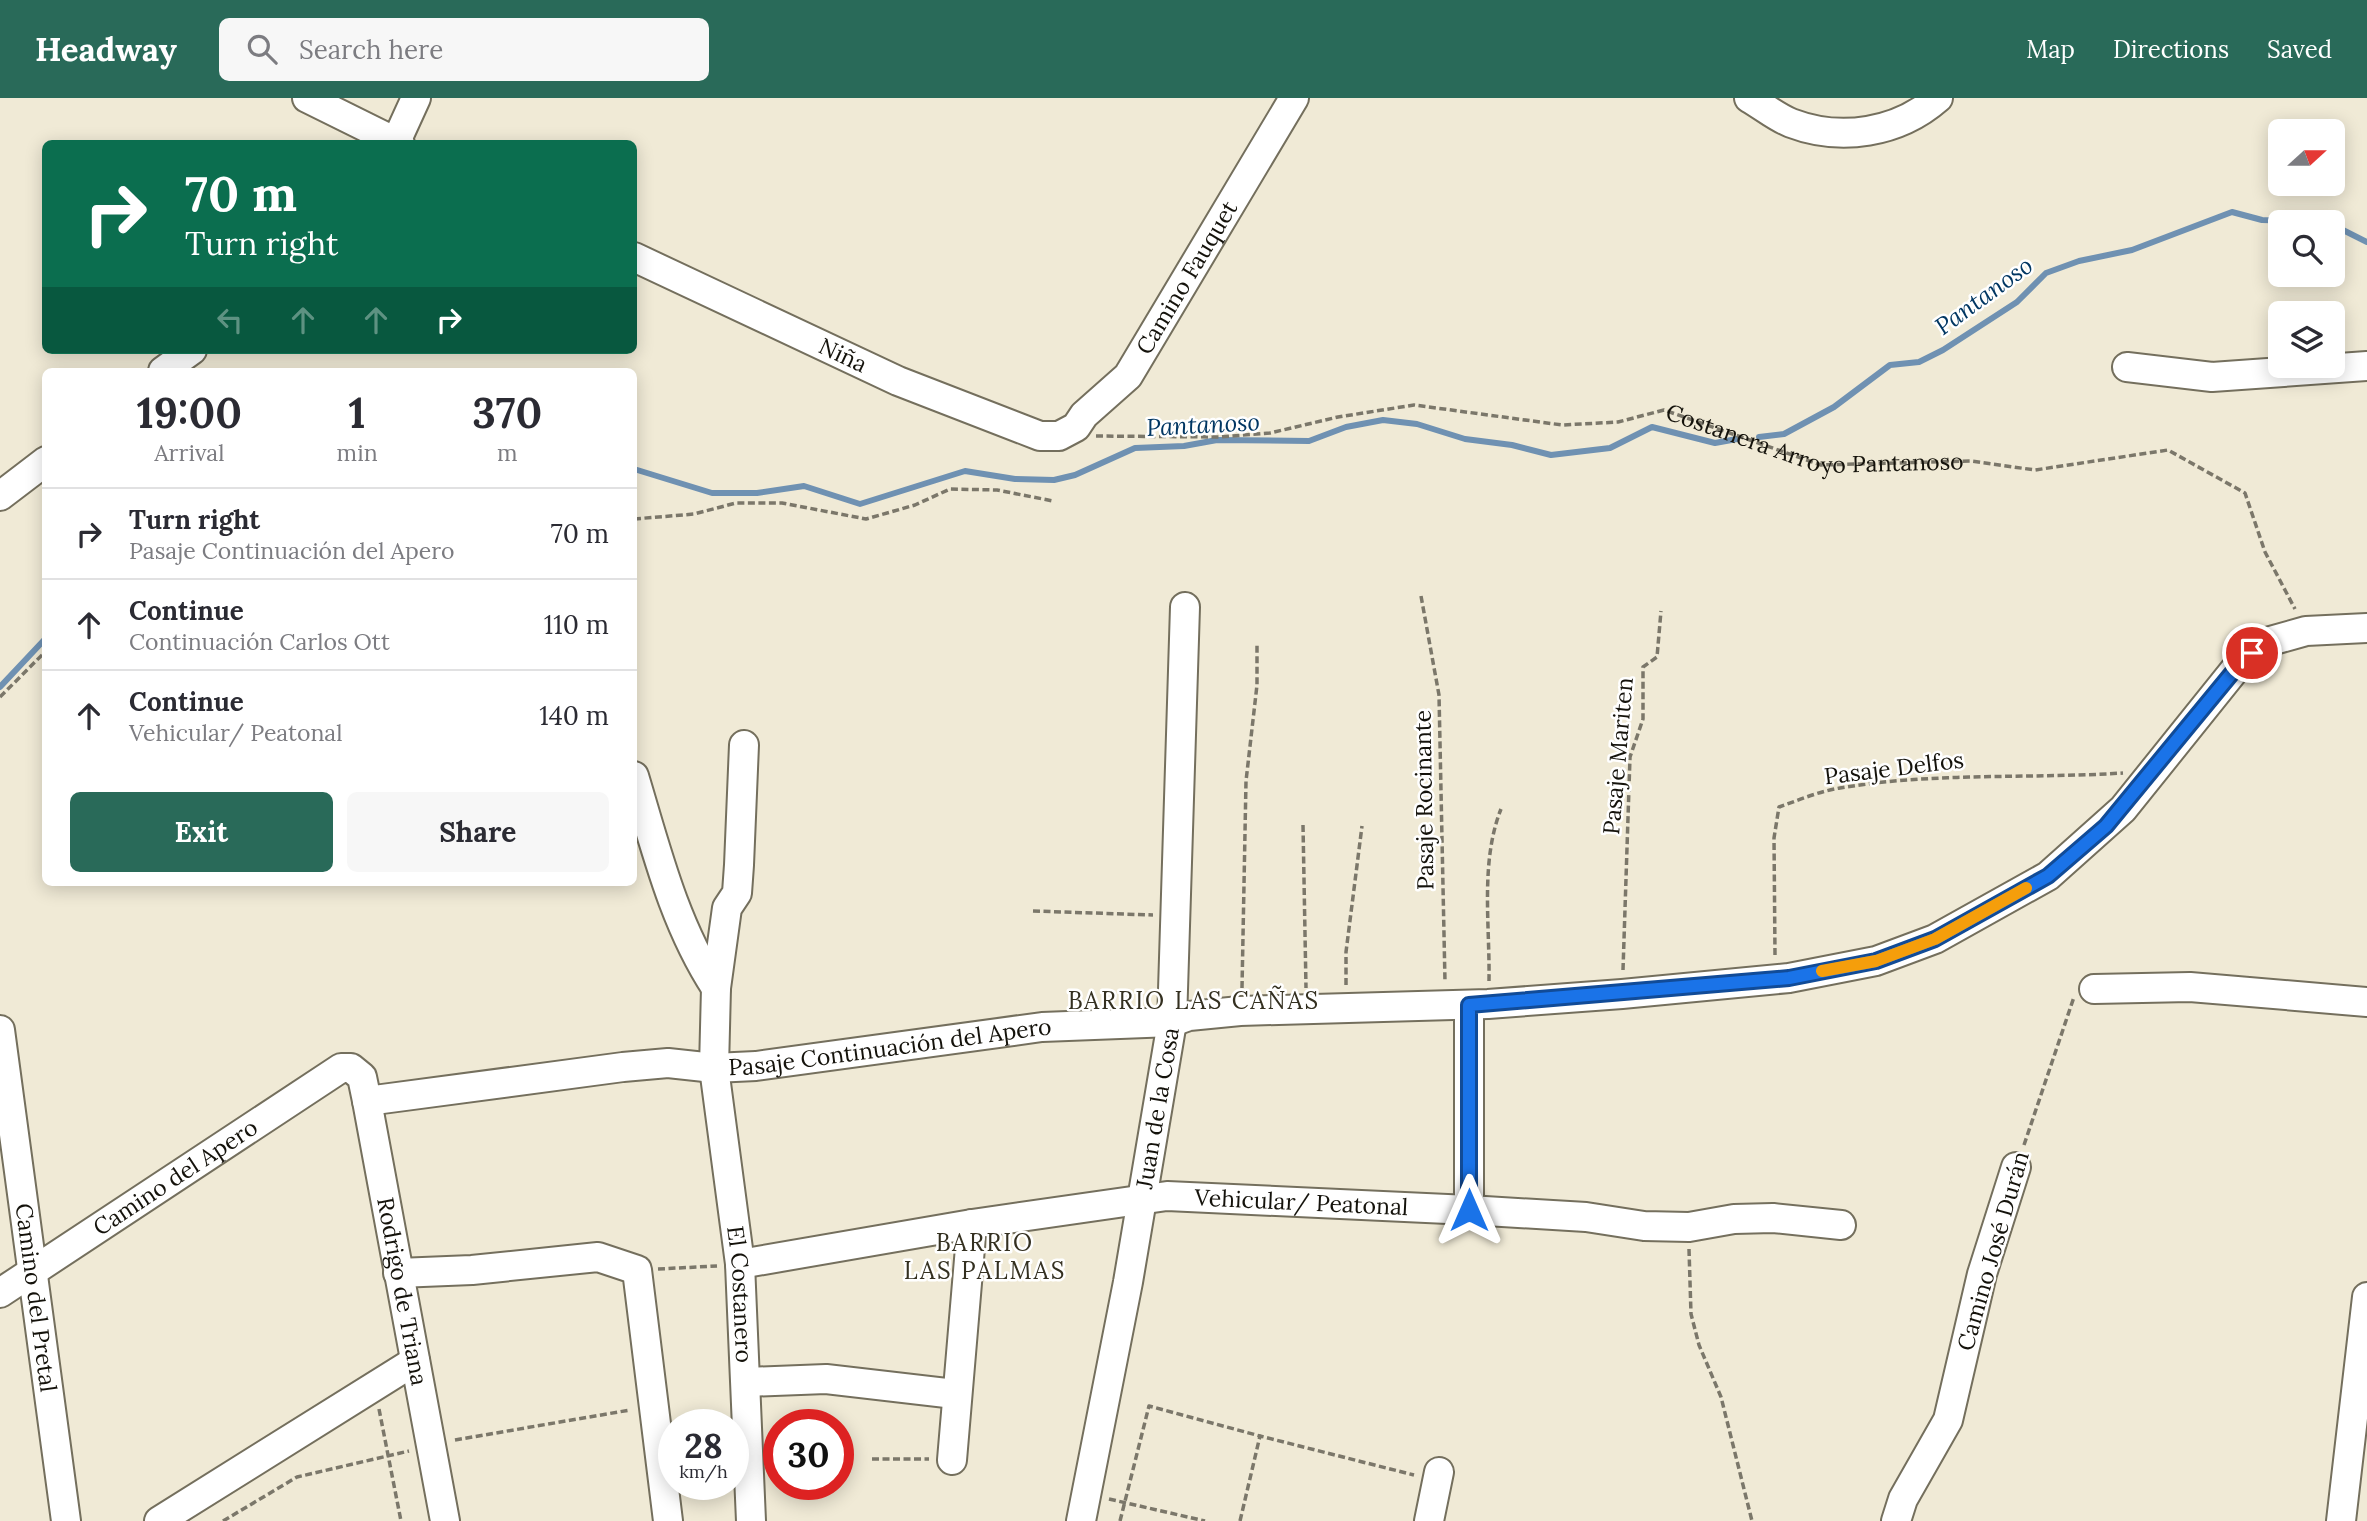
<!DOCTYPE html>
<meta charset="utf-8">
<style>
:root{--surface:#fff;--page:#f7f7f7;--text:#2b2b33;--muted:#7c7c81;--line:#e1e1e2;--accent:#296a59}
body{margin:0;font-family:Lora,serif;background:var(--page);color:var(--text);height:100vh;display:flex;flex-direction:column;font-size:26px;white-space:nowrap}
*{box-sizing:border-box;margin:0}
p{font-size:23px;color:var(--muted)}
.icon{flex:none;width:38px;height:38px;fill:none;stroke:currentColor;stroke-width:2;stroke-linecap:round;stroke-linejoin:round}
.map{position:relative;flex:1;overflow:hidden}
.details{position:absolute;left:42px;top:270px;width:595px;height:518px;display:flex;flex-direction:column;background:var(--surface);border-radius:10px;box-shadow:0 4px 18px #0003}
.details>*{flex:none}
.guide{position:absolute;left:42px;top:42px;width:595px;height:214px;border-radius:10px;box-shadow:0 4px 18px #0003;background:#0b6e4f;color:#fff;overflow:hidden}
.needle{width:46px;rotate:69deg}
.fabs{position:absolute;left:2268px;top:21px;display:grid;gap:14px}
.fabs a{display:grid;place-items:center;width:77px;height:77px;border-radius:10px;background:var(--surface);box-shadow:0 4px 18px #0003;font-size:35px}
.speed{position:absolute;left:658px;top:1311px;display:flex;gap:14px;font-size:35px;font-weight:700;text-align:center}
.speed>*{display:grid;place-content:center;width:91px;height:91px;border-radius:50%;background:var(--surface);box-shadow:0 4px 18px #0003;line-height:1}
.speed small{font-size:18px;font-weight:400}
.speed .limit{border:10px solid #d22;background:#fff;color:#111}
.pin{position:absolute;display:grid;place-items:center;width:60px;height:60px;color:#fff;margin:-30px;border:4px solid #fff;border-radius:50%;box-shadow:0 2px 7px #0007}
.me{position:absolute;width:77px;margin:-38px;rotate:0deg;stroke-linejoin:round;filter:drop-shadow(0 0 5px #0008)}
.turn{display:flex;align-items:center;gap:24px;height:147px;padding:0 28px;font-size:32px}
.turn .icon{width:91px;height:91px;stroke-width:2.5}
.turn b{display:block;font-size:49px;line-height:60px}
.lanes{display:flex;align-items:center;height:66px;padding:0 28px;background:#0003;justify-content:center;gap:35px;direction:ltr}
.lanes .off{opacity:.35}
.eta{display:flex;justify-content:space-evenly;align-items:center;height:119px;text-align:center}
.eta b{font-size:42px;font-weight:800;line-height:49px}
.cta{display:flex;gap:14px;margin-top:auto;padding:14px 28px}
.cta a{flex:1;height:80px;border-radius:10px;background:var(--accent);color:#fff;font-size:28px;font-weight:800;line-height:80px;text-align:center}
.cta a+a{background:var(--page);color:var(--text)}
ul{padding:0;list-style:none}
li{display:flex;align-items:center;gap:21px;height:91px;padding:0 28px;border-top:2px solid var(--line)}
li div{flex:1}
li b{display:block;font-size:26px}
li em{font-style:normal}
header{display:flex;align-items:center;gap:42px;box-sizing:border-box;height:98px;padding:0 35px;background:var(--accent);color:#fff}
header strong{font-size:33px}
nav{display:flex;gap:38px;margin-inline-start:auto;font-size:24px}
.search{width:490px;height:63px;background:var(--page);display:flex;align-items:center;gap:18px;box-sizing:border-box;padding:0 24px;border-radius:10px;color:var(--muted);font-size:26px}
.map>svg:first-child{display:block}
</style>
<header>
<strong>Headway</strong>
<div class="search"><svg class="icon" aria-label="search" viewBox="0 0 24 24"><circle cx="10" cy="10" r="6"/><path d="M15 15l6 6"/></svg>Search here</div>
<nav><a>Map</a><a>Directions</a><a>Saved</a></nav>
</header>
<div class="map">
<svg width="2367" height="1423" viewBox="0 0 2367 1423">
<rect width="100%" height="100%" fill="#f0ead6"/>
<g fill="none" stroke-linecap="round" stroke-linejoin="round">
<path stroke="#6f91b2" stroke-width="6" d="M2333,127L2367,144
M1759,339L1784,336L1834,309L1890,267L1919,264L1943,252L2017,204L2046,175L2079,163L2132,152L2232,114L2262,122L2328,124
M634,371L712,395H757L804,388L860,406L965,373L1015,381L1054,382L1075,377L1135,350L1184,348L1217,342L1309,343L1346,329L1383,322L1417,326L1465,341L1512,347L1551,357L1610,350L1652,329L1715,345L1737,341
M0,589L46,540"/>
<defs>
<g id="minor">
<path d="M307,0L400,46"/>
<path d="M1749,0C1763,8 1776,19 1791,25C1841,44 1898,35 1938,0"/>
<path d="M395,46L416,0"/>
<path id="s2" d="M634,159L898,283L1040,338H1059L1076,329L1084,317L1128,278L1294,0"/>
<path d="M2127,269L2212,279L2367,268"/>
<path d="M163,273L192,252"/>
<path d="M0,398L46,363"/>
<path id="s3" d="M744,647L739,767L737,795L727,810L716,890L714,970L740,1166L751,1423"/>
<path d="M634,678C656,751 674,826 716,890"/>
<path d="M2094,891L2190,889L2367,904"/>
<path d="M1469,907V1112"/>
<path id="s4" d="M0,932L66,1423"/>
<path id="s5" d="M367,1003L623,969L668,965L714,970L756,968L1042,929L1172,924L1189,918L1240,913L1488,906L1622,896L1789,880L1876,863L1935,841L2048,778L2123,711L2237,569L2267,544L2306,533L2367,530"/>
<path id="s6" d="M740,1166L972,1126L1167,1098L1469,1112L1586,1119L1644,1128L1689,1129L1734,1121L1773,1120L1841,1127"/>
<path d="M398,1175L472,1172L598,1159L637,1172L668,1423"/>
<path id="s7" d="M0,1195L341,970H351L362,979L367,1003L445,1423"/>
<path d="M747,1284L826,1281L955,1296"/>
<path d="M952,1362L972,1126"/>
<path d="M159,1423L415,1263"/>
<path id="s8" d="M1081,1423L1128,1184L1172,924L1185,509"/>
<path d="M1429,1423L1439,1374"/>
<path d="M1896,1423L1903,1401L1948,1322L1982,1176L2016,1069"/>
<path d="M2341,1423L2367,1199"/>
</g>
</defs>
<use href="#minor" stroke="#746f5d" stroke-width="32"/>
<g stroke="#7b776a" stroke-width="3.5" stroke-dasharray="7 3.5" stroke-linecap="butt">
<path id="s1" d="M1096,338L1219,339L1270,335L1338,319L1414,307L1562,327L1618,324L1664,312L1821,367L1971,363L2035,372L2168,352L2245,395L2265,454L2295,511"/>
<path d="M634,421L694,416L736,405H782L866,421L915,407L950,391L997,392L1053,403"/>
<path d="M1421,498L1439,597L1445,884"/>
<path d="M0,599L46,553"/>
<path d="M1303,727L1306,890"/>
<path d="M1033,813L1153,817"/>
<path d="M1775,857L1774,740L1779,709C1799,702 1820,693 1840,690C1934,674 2029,681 2123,675"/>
<path d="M1623,872L1630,659L1643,621V569L1657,559L1661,513"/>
<path d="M1489,883C1490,827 1480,764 1501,711"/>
<path d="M1346,887V854L1362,728"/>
<path d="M1242,890L1246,683L1257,587V547"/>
<path d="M2024,1047L2074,899"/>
<path d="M1689,1151L1691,1216L1699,1247L1721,1299L1752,1423"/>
<path d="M658,1171L717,1168"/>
<path d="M379,1311L401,1423"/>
<path d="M455,1342L630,1312"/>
<path d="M872,1361H929"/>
<path d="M1109,1401L1205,1423"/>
<path d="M223,1423L297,1379L409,1353"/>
<path d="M1120,1423L1149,1308L1260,1338"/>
<path d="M1240,1423L1260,1338L1414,1377"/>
</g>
<use href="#minor" stroke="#fff" stroke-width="28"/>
</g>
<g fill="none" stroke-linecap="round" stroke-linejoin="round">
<defs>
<path id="route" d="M1469,1112V907L1789,880L1876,863L1935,841L2048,778L2106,728L2237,569L2252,555"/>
</defs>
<use href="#route" stroke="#114b97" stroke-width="18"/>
<use href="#route" stroke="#1a73e8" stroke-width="12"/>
<path stroke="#f59e0b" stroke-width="12" d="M1822,873L1876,863L1935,841L2026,790"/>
</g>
<g text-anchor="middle" stroke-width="5" stroke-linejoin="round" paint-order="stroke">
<g font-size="23" fill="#14120b" stroke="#fff">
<text dy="8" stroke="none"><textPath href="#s2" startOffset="670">Camino Fauquet</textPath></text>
<text dy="8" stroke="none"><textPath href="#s2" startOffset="231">Niña</textPath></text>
<text dy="8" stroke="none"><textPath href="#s1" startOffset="730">Costanera Arroyo Pantanoso</textPath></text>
<text transform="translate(1618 658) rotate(-85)" y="8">Pasaje Mariten</text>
<text transform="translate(1894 670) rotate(-7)" y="8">Pasaje Delfos</text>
<text transform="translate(1424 702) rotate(-91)" y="8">Pasaje Rocinante</text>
<text dy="8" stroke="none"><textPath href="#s5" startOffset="527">Pasaje Continuación del Apero</textPath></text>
<text dy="8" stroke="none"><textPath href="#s8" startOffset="420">Juan de la Cosa</textPath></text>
<text dy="8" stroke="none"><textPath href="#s7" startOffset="210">Camino del Apero</textPath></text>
<text dy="8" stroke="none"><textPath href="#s6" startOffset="567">Vehicular/ Peatonal</textPath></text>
<text transform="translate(1993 1153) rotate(-74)" y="8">Camino José Durán</text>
<text dy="8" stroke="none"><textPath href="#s7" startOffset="651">Rodrigo de Triana</textPath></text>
<text dy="8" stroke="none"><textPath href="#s3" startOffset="555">El Costanero</textPath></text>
<text dy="8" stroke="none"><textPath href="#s4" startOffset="270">Camino del Pretal</textPath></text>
</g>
<g font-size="24" font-style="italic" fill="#003662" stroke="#fff">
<text transform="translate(1984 198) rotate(-36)" y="8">Pantanoso</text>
<text transform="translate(1203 327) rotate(-3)" y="8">Pantanoso</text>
</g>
<g font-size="24" letter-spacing="2" fill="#343020" stroke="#fff">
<text x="1194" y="911">BARRIO LAS CAÑAS</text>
<text x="985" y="1153">BARRIO<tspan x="985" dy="28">LAS PALMAS</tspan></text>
</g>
</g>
</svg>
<div class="fabs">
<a><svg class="needle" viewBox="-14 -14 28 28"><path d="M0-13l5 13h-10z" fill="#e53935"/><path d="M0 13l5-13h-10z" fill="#7c7c81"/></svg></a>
<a><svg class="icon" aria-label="search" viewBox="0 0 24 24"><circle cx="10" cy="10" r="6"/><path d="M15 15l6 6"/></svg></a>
<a><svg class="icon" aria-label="layers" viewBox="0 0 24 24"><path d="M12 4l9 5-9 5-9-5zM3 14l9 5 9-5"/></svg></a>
</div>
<div class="speed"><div>28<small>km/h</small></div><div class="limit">30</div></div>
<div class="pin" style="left:2252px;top:555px;background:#d93025"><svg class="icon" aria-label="arrive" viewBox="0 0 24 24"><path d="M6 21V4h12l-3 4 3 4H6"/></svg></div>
<svg class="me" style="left:1469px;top:1112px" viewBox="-20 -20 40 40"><path d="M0-17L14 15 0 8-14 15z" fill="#1a73e8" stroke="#fff" stroke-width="4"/></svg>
<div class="guide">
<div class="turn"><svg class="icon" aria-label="right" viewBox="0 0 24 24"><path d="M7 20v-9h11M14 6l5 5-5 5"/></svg><div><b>70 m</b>Turn right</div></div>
<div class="lanes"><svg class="icon off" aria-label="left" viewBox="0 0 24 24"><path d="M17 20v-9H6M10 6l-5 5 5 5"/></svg><svg class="icon off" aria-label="ahead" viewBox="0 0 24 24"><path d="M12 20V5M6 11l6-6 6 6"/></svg><svg class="icon off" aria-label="ahead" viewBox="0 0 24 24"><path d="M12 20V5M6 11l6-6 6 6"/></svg><svg class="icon" aria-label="right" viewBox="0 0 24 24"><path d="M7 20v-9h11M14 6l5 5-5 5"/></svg></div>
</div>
<section class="details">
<div class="eta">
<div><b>19:00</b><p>Arrival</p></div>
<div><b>1</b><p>min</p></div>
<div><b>370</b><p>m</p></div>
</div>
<ul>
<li><svg class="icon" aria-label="right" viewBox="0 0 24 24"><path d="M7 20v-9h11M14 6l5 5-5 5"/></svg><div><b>Turn right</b><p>Pasaje Continuación del Apero</p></div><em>70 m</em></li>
<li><svg class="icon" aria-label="ahead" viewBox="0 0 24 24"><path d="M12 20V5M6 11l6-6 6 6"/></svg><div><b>Continue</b><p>Continuación Carlos Ott</p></div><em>110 m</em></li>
<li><svg class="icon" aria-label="ahead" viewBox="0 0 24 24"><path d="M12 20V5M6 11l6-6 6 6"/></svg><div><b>Continue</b><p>Vehicular/ Peatonal</p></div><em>140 m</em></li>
</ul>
<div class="cta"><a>Exit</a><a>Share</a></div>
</section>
</div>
